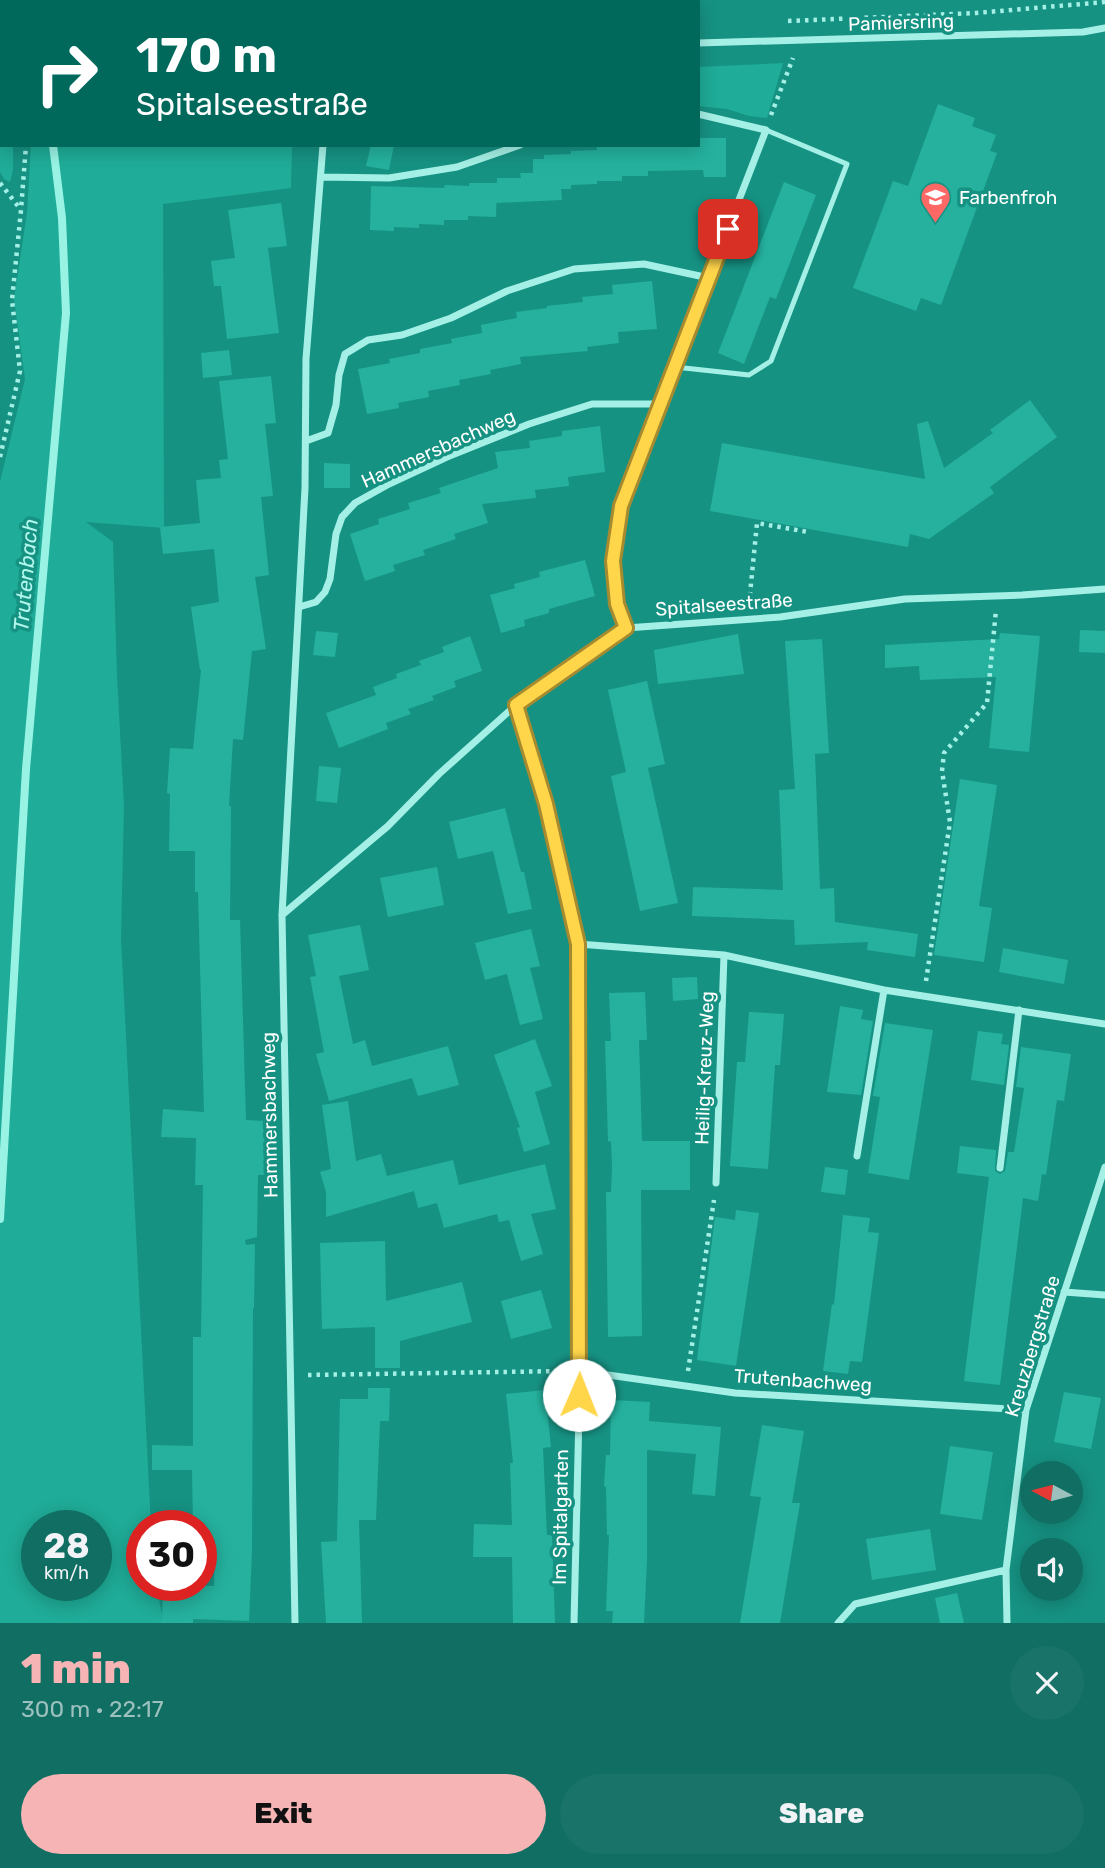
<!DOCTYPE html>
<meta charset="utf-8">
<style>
:root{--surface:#106e62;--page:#197368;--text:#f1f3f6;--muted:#9cc0be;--accent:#f7b4b5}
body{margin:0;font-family:Rubik,sans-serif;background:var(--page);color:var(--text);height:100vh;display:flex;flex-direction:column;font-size:26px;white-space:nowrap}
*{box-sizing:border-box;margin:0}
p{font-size:23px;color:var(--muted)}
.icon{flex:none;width:38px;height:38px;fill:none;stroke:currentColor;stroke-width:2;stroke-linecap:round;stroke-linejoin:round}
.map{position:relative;height:1623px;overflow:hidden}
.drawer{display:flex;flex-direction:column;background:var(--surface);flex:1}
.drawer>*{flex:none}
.guide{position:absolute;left:0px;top:0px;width:700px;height:147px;box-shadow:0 4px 18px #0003;background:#00695c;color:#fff;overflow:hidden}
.needle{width:46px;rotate:277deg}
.tools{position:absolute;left:1020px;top:1461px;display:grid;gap:14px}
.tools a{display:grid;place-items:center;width:63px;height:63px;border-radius:50%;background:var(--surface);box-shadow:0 4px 18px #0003;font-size:35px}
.speed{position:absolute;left:21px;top:1510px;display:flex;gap:14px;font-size:35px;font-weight:700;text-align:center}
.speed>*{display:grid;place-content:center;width:91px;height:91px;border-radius:50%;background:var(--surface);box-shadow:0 4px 18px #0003;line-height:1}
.speed small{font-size:18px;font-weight:400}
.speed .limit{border:10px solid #d22;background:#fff;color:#111}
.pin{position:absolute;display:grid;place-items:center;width:60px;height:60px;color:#fff;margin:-30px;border-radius:14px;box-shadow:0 4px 10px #0006}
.me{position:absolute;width:77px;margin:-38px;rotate:1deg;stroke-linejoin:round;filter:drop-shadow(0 0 5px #0008)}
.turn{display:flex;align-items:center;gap:24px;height:147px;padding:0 21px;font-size:32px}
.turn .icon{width:91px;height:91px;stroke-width:2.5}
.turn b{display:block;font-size:49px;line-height:60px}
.round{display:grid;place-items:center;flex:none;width:74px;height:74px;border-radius:37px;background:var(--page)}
.headline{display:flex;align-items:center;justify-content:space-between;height:119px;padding:0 21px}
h1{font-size:42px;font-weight:800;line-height:52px;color:var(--accent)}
.action{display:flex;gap:14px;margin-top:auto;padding:14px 21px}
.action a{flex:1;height:80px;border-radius:42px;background:var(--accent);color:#111;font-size:28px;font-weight:800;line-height:80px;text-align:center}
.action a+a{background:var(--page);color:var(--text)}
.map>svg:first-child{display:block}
</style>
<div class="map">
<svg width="1105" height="1623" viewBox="0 0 1105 1623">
<rect width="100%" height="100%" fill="#169283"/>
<path fill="#1fac98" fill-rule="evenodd" d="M0,0H304V2H2V15L0,14Z
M783,63L767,118L749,116L727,109L698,106V67Z
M0,76H2V145H13V170L10,182L4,179L0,172Z
M31,145H292L291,188L163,204L164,528L86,522L113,542L117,676L124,806L121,939L151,1526H142V1586H156L164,1623H0V482L25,379L14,299L27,213ZM37,1526H96V1586H37Z"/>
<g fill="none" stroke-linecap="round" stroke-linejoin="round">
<path stroke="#98f3e5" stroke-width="8" d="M36,0V2
M0,1219L26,769L66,313L62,218L53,145"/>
</g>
<path fill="#25b19e" d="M938,104L975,118L972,126L996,135L990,151L997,153L941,305L921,298L916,311L853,288L893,181L908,186Z
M698,138H726V177H704L703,170L648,171V176H622V181H597V184L571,185V189H561L562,200L496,203L497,178H521L520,173H533V159H544V155L571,154V151L597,150L596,145H698Z
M371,145H394L389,170L366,166Z
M784,182L816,195L776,299L770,297L744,364L718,353Z
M469,183H497L496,217L468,216V220H444V225L419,224V228L394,227V231L370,230L371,186L444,188L445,185L469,186Z
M281,203L287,246L268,248L279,333L227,339L221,286H214L211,261L235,258L228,210Z
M652,281L657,329L618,332L619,343L587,347L588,351L520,357L521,364L490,370L491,374L459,380L460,385L428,391L429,397L398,403L399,408L367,414L358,369L390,363L389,359L420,353V349L452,343L451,339L482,333L481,325L517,318L516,312L547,308V306L583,302L582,297L613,294L612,285Z
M229,350L232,375L203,378L201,353Z
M271,376L276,423L265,424L273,496L261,497L269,575L255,577L266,649L252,651L243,740L233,739L229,806H231L230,920H240L246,1120L267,1121L265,1175H258L257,1237L245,1240L246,1245L255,1244L254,1308H253L252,1551L249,1621L193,1619V1623H162L163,1586H214L215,1540H201V1526H193L192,1470H152V1445L193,1446V1337H201L203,1185H195L196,1138L161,1137L163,1109L204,1112L198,892H195V851H169L170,794L167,793L170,748L193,749L201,670H200L191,607L219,602L214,549L163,554L160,527L200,523L196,480L221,478L219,460L228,459L219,381Z
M1030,400L1057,437L990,487L994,493L929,539L910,534L908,547L710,511L722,443L925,479L917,424L928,421L944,468L993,433L990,430Z
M600,426L605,472L568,477L569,486L535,490L536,498L482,504L488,523L454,534L456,539L423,550L425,555L393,565L395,571L365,581L350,534L379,524L378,519L410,509L408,503L441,493L439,488L498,468L495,452L530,448L529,441L562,436V431Z
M324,463L350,464V488H324Z
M585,560L595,596L549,609V613L524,620L525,626L501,633L490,595L515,588L514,584L540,577L539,572Z
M1080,630L1105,631V653L1079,652Z
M316,631L338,633L335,657L313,655Z
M1000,633L1040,636L1029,752L989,748L996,677L920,680L919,666L885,668V645L999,639Z
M738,634L744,674L658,684L654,650Z
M470,636L482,671L454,681L456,687L432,696L434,700L408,709L411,714L386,723L388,729L339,748L326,713L376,695L373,687L397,678L396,674L421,665L419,661L444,652L442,647Z
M822,639L829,753L815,754L820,889L834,888L835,922L918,934L915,957L867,950L868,942L795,945L794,920L692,916L693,887L783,890L779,790L795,789L785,641Z
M647,681L665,764L648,768L678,903L640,911L611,776L626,772L608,690Z
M319,766L341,768L337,803L316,801Z
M960,779L997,785L979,906L992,908L984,962L934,955Z
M505,808L521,872H524L532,909L508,914L493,851L458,859L449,822Z
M437,867L444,905L388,917L380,878Z
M360,925L369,970L339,976L353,1044L365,1040L372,1066L448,1046L459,1085L418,1096L412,1078L329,1101L316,1054L324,1052L310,977L316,976L308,935Z
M531,929L540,966L530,968L543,1019L520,1025L507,974L485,980L475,943Z
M1003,948L1068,960L1064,984L999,972Z
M697,977L698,999L673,1001L672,978Z
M645,992L647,1040H639L642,1141H690V1190H641L642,1336L608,1337L606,1192H611L612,1167L611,1142L608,1141L605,1041H611L609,993Z
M840,1006L863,1010L861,1019L873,1021L861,1095L827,1092Z
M749,1012L784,1014L780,1065H775L768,1169L730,1166L737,1062H745Z
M885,1023L933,1030L909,1180L868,1173L880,1097L873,1096Z
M978,1031L1003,1034L1001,1044L1009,1045L1004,1085L971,1080Z
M535,1039L552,1086L535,1092L550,1144L524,1152L517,1128L520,1127L494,1055Z
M1021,1047L1071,1054L1064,1101L1057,1100L1046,1175L1042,1174L1038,1201L1023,1198L1000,1385L964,1381L989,1177L957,1173L960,1146L996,1150L995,1171L1000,1174L1005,1171L1008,1152H1014L1024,1088L1016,1087Z
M348,1101L356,1161L381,1154L387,1176L453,1160L459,1185L545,1164L556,1209L531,1214L543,1254L521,1261L509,1220L499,1222L497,1214L444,1228L437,1203L418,1208L414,1191L326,1217V1192L320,1172L331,1169L322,1105Z
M825,1167L848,1170L845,1195L821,1192Z
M736,1210L759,1213L736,1366L697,1360L715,1217L735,1220Z
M843,1215L870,1218L868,1232L879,1233L862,1362L850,1361L848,1374L823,1371L832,1304L834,1305Z
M385,1241L386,1301L462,1282L472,1322L400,1341V1368H375V1327L322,1329L320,1243Z
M541,1290L552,1328L511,1339L501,1301Z
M368,1388H390L389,1421H380L376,1520H359L362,1623H326L321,1542L337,1541L340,1399H368Z
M545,1390L551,1447L543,1448L547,1535H552L555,1623H513L512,1557H473L474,1524L512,1525L510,1463H513L506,1394Z
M1064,1392L1101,1398L1091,1449L1054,1442Z
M611,1400L650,1402L649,1421L721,1427L715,1496L692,1494L696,1454L647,1450V1560L644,1623H612L613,1611H606L609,1535H607L606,1487L604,1486L606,1455H610Z
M762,1425L804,1431L792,1503H800L780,1623H740L761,1497L750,1496Z
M950,1446L993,1452L982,1520L940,1514Z
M930,1529L936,1570L872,1580L866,1539Z
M957,1593L964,1623H940L935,1598Z"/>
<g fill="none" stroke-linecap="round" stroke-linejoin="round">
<path stroke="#a5f0e6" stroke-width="4.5" stroke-dasharray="3.5 5" stroke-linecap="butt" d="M14,0V2
M679,2L680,0
M788,21L976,13L1105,2
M0,29H2
M771,115L793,58
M0,183L21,210
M0,457L20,371L12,300L21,210L26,145
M749,604L757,523L808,532
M926,981L950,822L942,771L944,753L987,703L996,610
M688,1371L714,1200
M308,1375L565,1371"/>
<path stroke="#a5f0e6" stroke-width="5" d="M675,367L749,375L771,361L847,164L766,130"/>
<path stroke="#a5f0e6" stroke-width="7" d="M333,2V0
M698,43L1083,32L1105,28
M0,50H2
M321,177L389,178L457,167L520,145
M306,441L328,433L336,405L339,375L345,354L368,340L402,335L451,318L507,291L574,269L644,264L709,278
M299,607L316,602L325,592L330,579L336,534L342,517L355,503L389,484L447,457L529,424L592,404H660L766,130L698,114
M626,628L617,604L613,561L621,506L660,404
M516,705L546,805L578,944L580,1371L574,1623
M282,915L388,826L439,774L516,705L626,628L780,617L905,599L1022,595L1105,589
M578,944L724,955L884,990L1105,1024
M857,1156L884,990
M1000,1168L1019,1010
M716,1183L724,955
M1064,1292L1105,1295
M580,1371L735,1393L1026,1410
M295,1623L282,915L305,488L306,359L323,145
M838,1623L855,1604L1006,1570
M1007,1623L1006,1570L1026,1410L1105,1167"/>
</g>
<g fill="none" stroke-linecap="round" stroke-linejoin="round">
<defs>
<path id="route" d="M579,1395L578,944L546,804L516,705L626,628L617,604L613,561L621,506L728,229"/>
</defs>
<use href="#route" stroke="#a68a30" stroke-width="18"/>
<use href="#route" stroke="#ffd54a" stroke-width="12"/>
</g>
<defs>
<symbol id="school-pin" viewBox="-11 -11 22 30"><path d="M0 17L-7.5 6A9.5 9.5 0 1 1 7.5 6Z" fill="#ff6865" stroke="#169283"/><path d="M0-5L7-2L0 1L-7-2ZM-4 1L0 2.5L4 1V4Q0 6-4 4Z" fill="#fff"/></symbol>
</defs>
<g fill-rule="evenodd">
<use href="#school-pin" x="918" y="180" width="35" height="47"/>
</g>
<g text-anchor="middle" stroke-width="7" stroke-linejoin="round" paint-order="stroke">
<g font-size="19" fill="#fff" stroke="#169283">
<text transform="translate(901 22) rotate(-2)" y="7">Pamiersring</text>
<text transform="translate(438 448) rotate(-24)" y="7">Hammersbachweg</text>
<text transform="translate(724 604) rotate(-4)" y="7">Spitalseestraße</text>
<text transform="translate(704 1068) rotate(-88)" y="7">Heilig-Kreuz-Weg</text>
<text transform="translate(269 1115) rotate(-91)" y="7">Hammersbachweg</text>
<text transform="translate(1032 1346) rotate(-73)" y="7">Kreuzbergstraße</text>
<text transform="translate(803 1380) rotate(4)" y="7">Trutenbachweg</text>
<text transform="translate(560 1517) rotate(-89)" y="7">Im Spitalgarten</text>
</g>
<g font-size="19" fill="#fff" stroke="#169283" text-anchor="start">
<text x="959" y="204">Farbenfroh</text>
</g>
<g font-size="21" font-style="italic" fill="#b2f7ed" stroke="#169283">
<text transform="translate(26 575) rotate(-85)" y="7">Trutenbach</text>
</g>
</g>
</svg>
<div class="tools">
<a><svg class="needle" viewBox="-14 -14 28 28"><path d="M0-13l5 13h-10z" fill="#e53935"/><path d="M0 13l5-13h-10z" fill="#9cc0be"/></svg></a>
<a><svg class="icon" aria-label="sound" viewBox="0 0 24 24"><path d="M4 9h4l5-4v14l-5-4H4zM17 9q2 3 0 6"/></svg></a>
</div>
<div class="speed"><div>28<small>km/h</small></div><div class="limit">30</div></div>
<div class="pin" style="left:728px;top:229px;background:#d93025"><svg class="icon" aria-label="arrive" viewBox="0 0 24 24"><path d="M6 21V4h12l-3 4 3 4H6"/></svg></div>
<svg class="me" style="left:579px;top:1395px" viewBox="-20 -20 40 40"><circle r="19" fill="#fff"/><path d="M0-13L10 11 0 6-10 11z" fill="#ffd54a"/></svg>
<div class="guide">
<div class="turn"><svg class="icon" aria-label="right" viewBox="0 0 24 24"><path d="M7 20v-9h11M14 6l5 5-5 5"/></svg><div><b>170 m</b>Spitalseestraße</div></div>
</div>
</div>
<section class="drawer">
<div class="headline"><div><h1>1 min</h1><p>300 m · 22:17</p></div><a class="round"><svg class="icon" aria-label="close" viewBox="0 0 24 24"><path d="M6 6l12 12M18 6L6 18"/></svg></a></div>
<div class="action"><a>Exit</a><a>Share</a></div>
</section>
